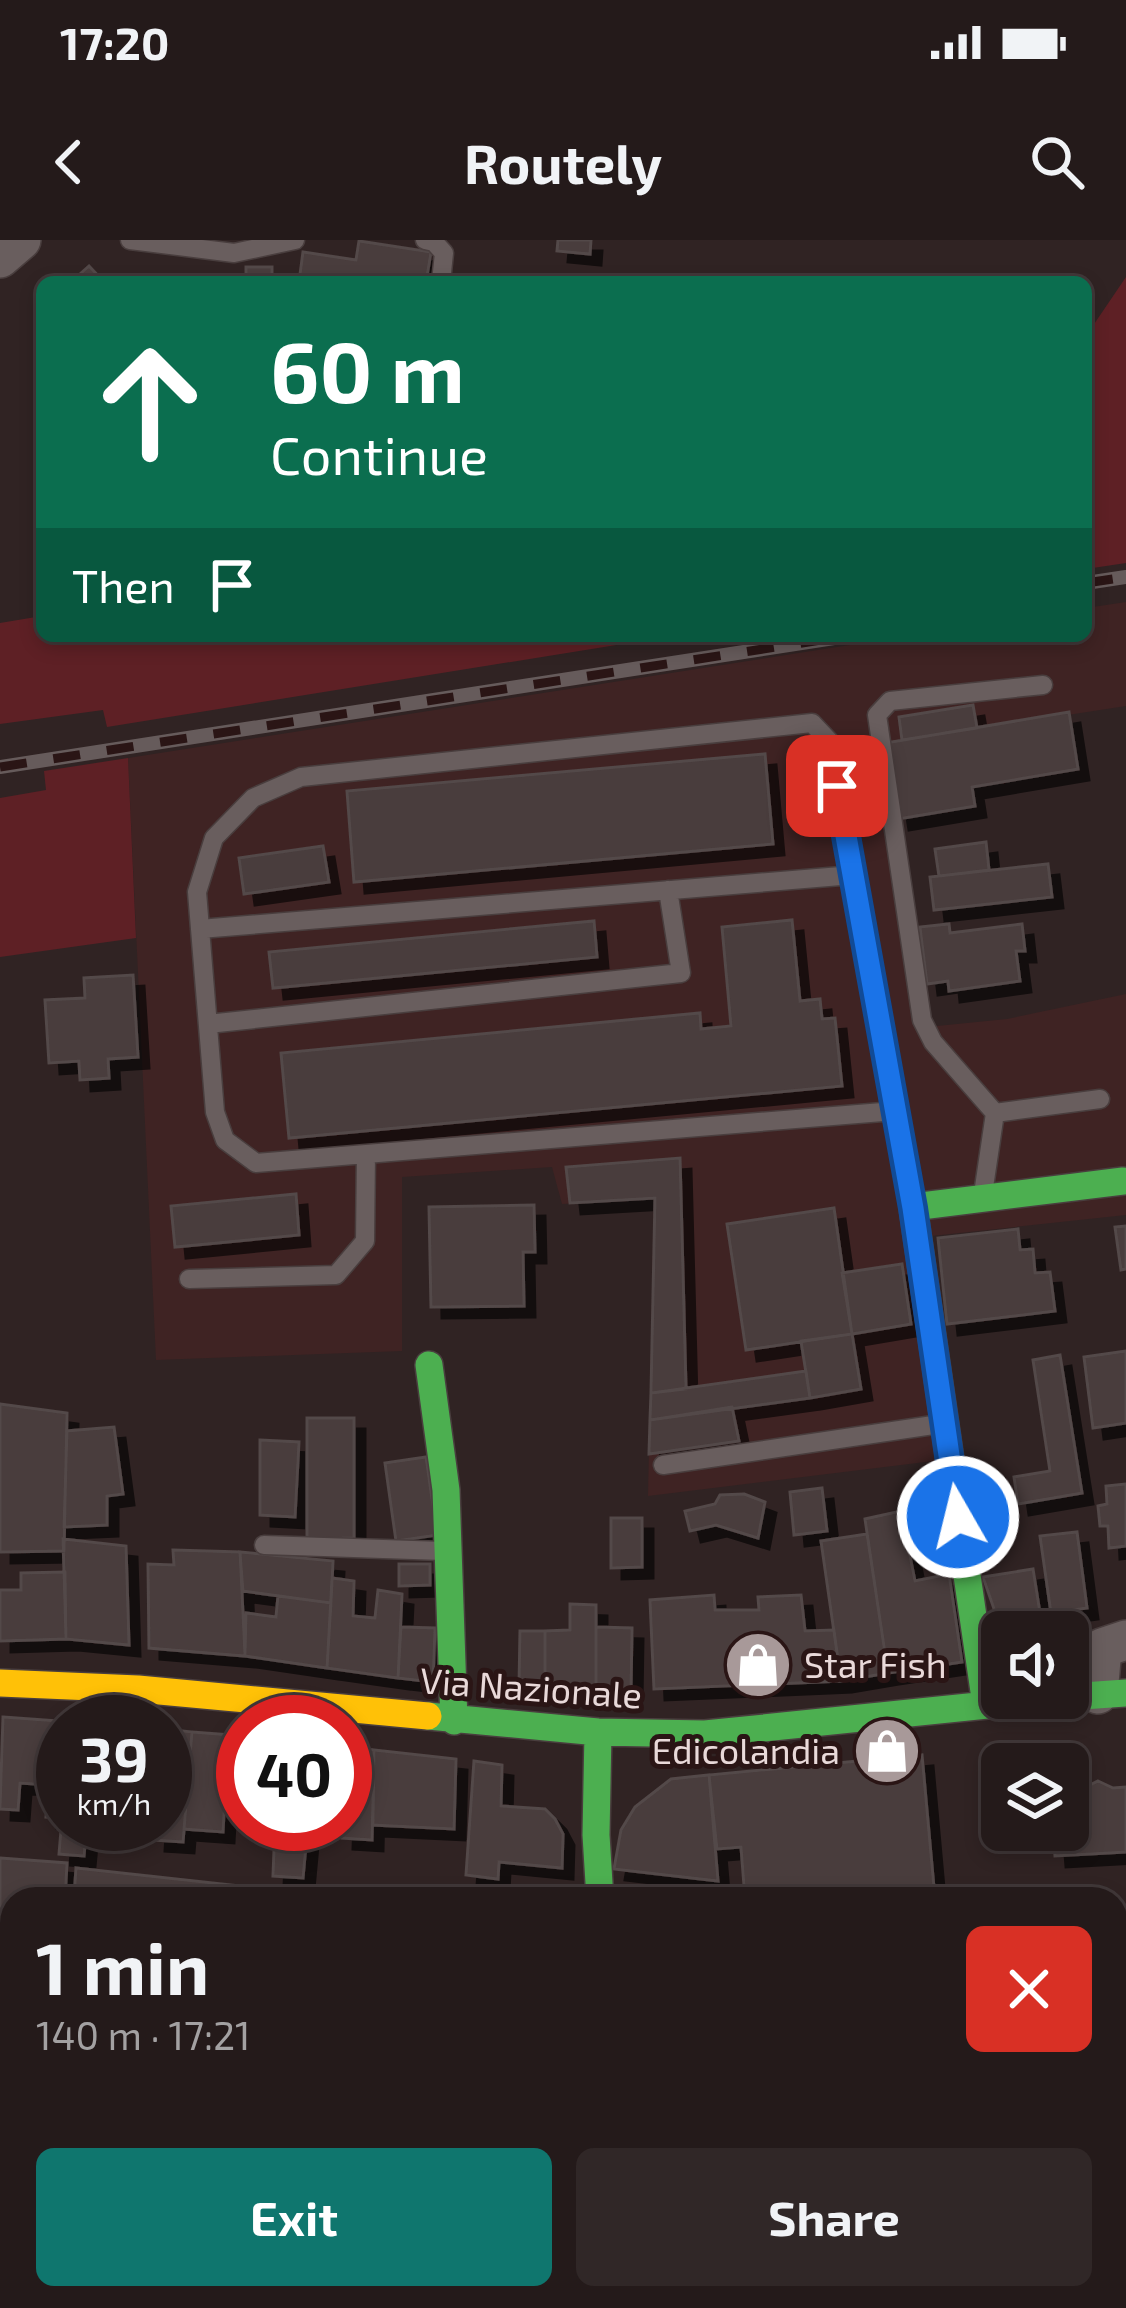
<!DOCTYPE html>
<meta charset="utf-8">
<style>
:root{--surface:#241a1a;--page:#302727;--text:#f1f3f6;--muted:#a3a1a2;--line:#413839;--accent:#0f766e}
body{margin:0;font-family:"Exo 2",sans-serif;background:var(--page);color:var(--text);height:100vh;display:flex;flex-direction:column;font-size:45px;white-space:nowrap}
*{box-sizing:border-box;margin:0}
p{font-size:39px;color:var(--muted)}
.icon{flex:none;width:66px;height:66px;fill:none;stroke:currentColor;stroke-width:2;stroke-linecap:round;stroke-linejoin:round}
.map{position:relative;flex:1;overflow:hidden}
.side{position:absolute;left:0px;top:1647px;width:1128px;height:423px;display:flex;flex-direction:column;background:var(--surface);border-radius:36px 36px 0 0;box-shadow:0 6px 18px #0003,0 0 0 3px var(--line)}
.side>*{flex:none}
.banner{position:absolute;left:36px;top:36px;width:1056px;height:366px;border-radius:18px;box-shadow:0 6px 18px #0003,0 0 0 3px var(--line);background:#0b6e4f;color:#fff;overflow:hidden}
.controls{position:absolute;left:981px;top:1371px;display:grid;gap:24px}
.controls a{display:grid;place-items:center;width:108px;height:108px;border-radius:18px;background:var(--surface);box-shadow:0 6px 18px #0003,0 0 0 3px var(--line);font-size:60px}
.speed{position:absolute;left:36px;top:1455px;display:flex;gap:24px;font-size:60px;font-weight:700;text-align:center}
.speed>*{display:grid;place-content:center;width:156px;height:156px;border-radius:50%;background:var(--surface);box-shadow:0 6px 18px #0003,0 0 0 3px var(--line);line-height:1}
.speed small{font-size:30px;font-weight:400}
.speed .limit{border:18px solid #d22;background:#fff;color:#111}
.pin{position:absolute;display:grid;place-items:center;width:102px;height:102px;color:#fff;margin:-51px;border-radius:24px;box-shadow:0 6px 18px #0006}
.me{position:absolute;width:132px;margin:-66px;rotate:352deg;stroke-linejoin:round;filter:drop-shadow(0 0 9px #0008)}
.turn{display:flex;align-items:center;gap:42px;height:252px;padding:0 36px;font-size:54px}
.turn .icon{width:156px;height:156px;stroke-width:2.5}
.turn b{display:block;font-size:84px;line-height:102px}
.then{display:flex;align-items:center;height:114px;padding:0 36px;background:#0003;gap:24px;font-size:45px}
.round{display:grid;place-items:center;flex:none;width:126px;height:126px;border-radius:18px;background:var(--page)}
.overview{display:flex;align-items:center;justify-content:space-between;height:204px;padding:0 36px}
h1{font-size:72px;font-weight:700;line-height:90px}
.primary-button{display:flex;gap:24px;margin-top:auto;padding:24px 36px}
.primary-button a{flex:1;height:138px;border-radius:18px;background:var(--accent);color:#fff;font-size:48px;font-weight:700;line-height:138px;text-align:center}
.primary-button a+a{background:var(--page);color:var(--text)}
.status{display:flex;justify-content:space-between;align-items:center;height:84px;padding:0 60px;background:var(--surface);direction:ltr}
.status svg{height:33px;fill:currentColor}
header{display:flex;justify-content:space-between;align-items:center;height:156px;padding:0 36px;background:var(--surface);font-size:54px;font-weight:700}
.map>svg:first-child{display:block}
</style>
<div class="status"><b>17:20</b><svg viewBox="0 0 49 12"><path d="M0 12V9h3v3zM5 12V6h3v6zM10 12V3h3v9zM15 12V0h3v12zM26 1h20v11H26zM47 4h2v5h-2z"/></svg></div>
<header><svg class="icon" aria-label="back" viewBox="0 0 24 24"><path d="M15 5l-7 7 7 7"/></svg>Routely<svg class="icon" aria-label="search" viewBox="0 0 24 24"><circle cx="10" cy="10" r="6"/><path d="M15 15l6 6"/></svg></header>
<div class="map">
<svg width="1126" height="2068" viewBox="0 0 1126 2068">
<defs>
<filter id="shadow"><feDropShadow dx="11" dy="11" stdDeviation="0" flood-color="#0009"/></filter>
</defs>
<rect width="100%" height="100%" fill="#302323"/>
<path fill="#3f2323" d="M1126,362V466L887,503L927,787L1007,779L1126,754V975L931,996L950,1219L648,1256L654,959L562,964L552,927L402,937V1111L156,1120L128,518L907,396H1086V368Z
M1116,1950H1126V2068H695L692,2058H1116Z"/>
<path fill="#5e2025" d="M1126,37V323L1086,329V96Z
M42,376V396H672L107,487L103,470L0,484V383Z
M128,518L136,698L0,717V558L46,550L44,531Z
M93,2058H228V2068H94Z"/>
<path fill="#483c3c" stroke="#534848" stroke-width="3" filter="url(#shadow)" d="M558,0H591L590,14L557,11Z
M359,1L431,12L426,42H299L303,12L356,20Z
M89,26L104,42H71Z
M246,27H272V42H246Z
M973,465L977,488L902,500L899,477Z
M1069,472L1078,529L972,547L975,566L898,579L886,503Z
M765,514L773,604L354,642L347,551Z
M986,602L989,630L939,636L935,609Z
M323,606L329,642L244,654L239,618Z
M1048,624L1052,657L934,670L930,637Z
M792,680L800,761L820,759L822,779L835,778L842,846L289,898L281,813L700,773L701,789L731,786L722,687Z
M594,681L597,717L273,748L269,712Z
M949,684L950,693L1022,684L1025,711H1016L1020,741L949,751L948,741L927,744L920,687Z
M133,735L138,817L108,819L109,838L80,840L79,821L49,823L45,760L85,758L84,738Z
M680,918L686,1149L651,1153L655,958L570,963L566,927Z
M296,954L299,995L175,1007L171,966Z
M534,965L535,1012H523L524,1066L431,1067L429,967Z
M834,968L852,1094L746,1110L727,984Z
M1126,986V1029L1121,1030L1115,987Z
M1018,989L1020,1010L1033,1009L1035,1033L1050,1032L1055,1071L947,1084L938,998Z
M902,1024L911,1084L852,1094L842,1033Z
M852,1094L861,1149L810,1158L801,1101Z
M1126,1111V1183L1093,1188L1084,1117Z
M1060,1115L1082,1253L1018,1264L1014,1237L1050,1231L1033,1120Z
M806,1131L810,1158L650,1180L651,1153Z
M0,1164L67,1173L64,1311L0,1312Z
M732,1167L739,1201L649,1214L650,1180Z
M307,1178H354V1298L307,1299Z
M114,1187L123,1254L107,1256V1285L64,1287L67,1191Z
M260,1200L299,1202L295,1277L260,1275Z
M426,1217L437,1295L396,1301L385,1223Z
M1126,1244V1306L1109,1308L1108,1286H1100L1098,1266L1107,1264L1106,1246Z
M822,1248L827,1291L794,1295L790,1252Z
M744,1254L765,1262L758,1298L716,1285L690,1291L685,1271L715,1264L720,1255Z
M901,1271L915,1341L949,1334L962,1422L888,1433L865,1279Z
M611,1278H642V1327L611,1328Z
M1077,1292L1087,1368L1051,1373L1040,1296Z
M867,1294L888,1433L841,1441L821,1301Z
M63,1299L126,1306L129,1405L66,1399Z
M173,1310L240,1312L245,1416L149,1408L148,1324L174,1325Z
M240,1312L333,1321L331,1363L243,1351Z
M399,1324H430V1345L399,1346Z
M1033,1329L1043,1392H1002L983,1337Z
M65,1332L66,1399L0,1401V1350H21V1333Z
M332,1338L354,1341L353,1376L375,1378L378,1350L402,1354L398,1438L327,1428Z
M714,1355L715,1370H759L758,1357L801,1355L805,1391L834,1390L841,1441L654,1449L650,1360Z
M278,1356L331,1363L327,1428L245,1416L246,1373L276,1377Z
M570,1364L596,1365V1449L545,1447V1391L570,1390Z
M401,1387L435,1388L433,1442L398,1438Z
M596,1387L632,1388L631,1449H596Z
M520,1391H545V1447H519Z
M3,1477L72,1482H63V1584H87L84,1616L59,1614L62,1578L46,1577L49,1545L20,1543L18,1570L0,1569Z
M165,1489L192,1492L183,1602L154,1600L155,1584H165Z
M192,1492L243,1496V1575L224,1573L223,1592L184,1589Z
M906,1502L907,1516L868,1520L866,1506Z
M345,1506L374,1510L372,1600L342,1598Z
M374,1510L456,1519L454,1589L373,1585Z
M922,1515L935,1659H745L741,1607L717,1609L709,1535Z
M474,1521L502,1525L501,1566L545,1569L555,1579L563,1594L562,1628L499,1622L498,1639L466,1635Z
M709,1535L718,1641L614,1629L621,1590L635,1567L671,1539Z
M1098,1541L1113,1548L1126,1547V1612L1055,1616L1053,1590H1068V1550L1082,1549Z
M275,1584H308L303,1638L273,1636Z
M0,1618L67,1623L65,1659H12V1766H0Z
M76,1628L360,1659H74Z
M573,1649L574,1659H466Z
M12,1952V2022L0,2023V1953Z
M12,2022V2058H93L94,2068H0V2023Z
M235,2058H345L350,2068H235Z
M603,2058H653L655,2068H563Z
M762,2058H973V2068H762Z
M1008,2058H1047V2068H1008Z"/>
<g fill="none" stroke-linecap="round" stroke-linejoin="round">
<defs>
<path id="lane" d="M130,0L234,13L295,0
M425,0L434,2L444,13L441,42
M200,689L853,635
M208,784L681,733L668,650
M995,873L933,802L922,780L877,475L890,461L1043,445
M366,914L895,871
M983,954L995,873L1100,859
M189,1039L336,1035L365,1001L366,914L256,923L225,900L215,872L197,652L214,598L253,558L301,537L812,483L829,501L912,963
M663,1225L940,1184
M264,1305L443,1311"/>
<path id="street" d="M0,18L21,0
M1098,1454L1102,1408L1126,1400
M673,2058L676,2068"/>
<path id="fast" d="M429,1125L446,1250L454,1481
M1068,1457L1126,1453
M986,1465L913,967L1123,941
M428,1476L598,1492L705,1494L1056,1458
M598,1492L596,1595L600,1659"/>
<path id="slow" d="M0,1443L138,1449L428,1476"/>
</defs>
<use href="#lane" stroke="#493e3e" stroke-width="21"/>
<use href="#street" stroke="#493e3e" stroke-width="42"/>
<use href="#fast" stroke="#493e3e" stroke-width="30"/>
<use href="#slow" stroke="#493e3e" stroke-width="30"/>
<use href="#lane" stroke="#695e5e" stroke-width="18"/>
<use href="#street" stroke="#695e5e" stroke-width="39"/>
<use href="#fast" stroke="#4caf50" stroke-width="27"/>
<use href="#slow" stroke="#ffc107" stroke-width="27"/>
<defs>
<path id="rail" d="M1086,343L1126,337
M0,527L847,396"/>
</defs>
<use href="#rail" stroke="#665b5b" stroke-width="14"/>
<use href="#rail" stroke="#2a1515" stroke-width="9" stroke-dasharray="27" stroke-linecap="butt"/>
</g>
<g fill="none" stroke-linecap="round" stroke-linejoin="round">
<defs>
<path id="route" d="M837,546L913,968L958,1277"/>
</defs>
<use href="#route" stroke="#114b97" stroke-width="30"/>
<use href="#route" stroke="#1a73e8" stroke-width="21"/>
</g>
<defs>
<symbol id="shop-disc" viewBox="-11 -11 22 22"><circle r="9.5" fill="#a89999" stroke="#2a1515"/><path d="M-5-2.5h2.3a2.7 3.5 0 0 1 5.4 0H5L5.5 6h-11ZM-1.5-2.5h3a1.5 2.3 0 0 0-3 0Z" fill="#fff"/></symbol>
</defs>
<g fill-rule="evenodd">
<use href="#shop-disc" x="720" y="1387" width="76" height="76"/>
<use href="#shop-disc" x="849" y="1473" width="76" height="76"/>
</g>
<g text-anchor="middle" stroke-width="10" stroke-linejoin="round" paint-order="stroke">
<g font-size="36" fill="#e9d9d9" stroke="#2a1515" text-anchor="start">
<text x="804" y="1438">Star Fish</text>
<text x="840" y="1524" text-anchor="end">Edicolandia</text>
</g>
<g font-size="36" fill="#e9d9d9" stroke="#2a1515">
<text transform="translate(531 1448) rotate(4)" y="13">Via Nazionale</text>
</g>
</g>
</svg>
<div class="controls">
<a><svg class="icon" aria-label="sound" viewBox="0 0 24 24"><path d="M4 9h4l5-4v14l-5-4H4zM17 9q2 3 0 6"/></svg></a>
<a><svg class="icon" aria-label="layers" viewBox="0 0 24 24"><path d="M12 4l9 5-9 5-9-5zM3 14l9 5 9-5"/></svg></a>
</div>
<div class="speed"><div>39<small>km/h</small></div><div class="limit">40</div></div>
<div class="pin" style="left:837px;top:546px;background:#d93025"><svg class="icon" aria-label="arrive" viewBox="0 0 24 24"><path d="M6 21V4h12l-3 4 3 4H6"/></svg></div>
<svg class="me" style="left:958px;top:1277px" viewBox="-20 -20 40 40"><circle r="17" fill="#1a73e8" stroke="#fff" stroke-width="3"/><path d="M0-11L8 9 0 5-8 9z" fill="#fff"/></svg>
<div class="banner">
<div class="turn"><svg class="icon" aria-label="ahead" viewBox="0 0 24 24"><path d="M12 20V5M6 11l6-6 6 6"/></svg><div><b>60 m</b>Continue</div></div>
<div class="then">Then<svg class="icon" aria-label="arrive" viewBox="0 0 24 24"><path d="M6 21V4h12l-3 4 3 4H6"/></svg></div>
</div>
<section class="side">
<div class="overview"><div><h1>1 min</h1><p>140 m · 17:21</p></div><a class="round" style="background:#d93025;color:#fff"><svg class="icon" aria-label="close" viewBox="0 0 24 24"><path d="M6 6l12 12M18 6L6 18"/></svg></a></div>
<div class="primary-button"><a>Exit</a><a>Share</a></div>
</section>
</div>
